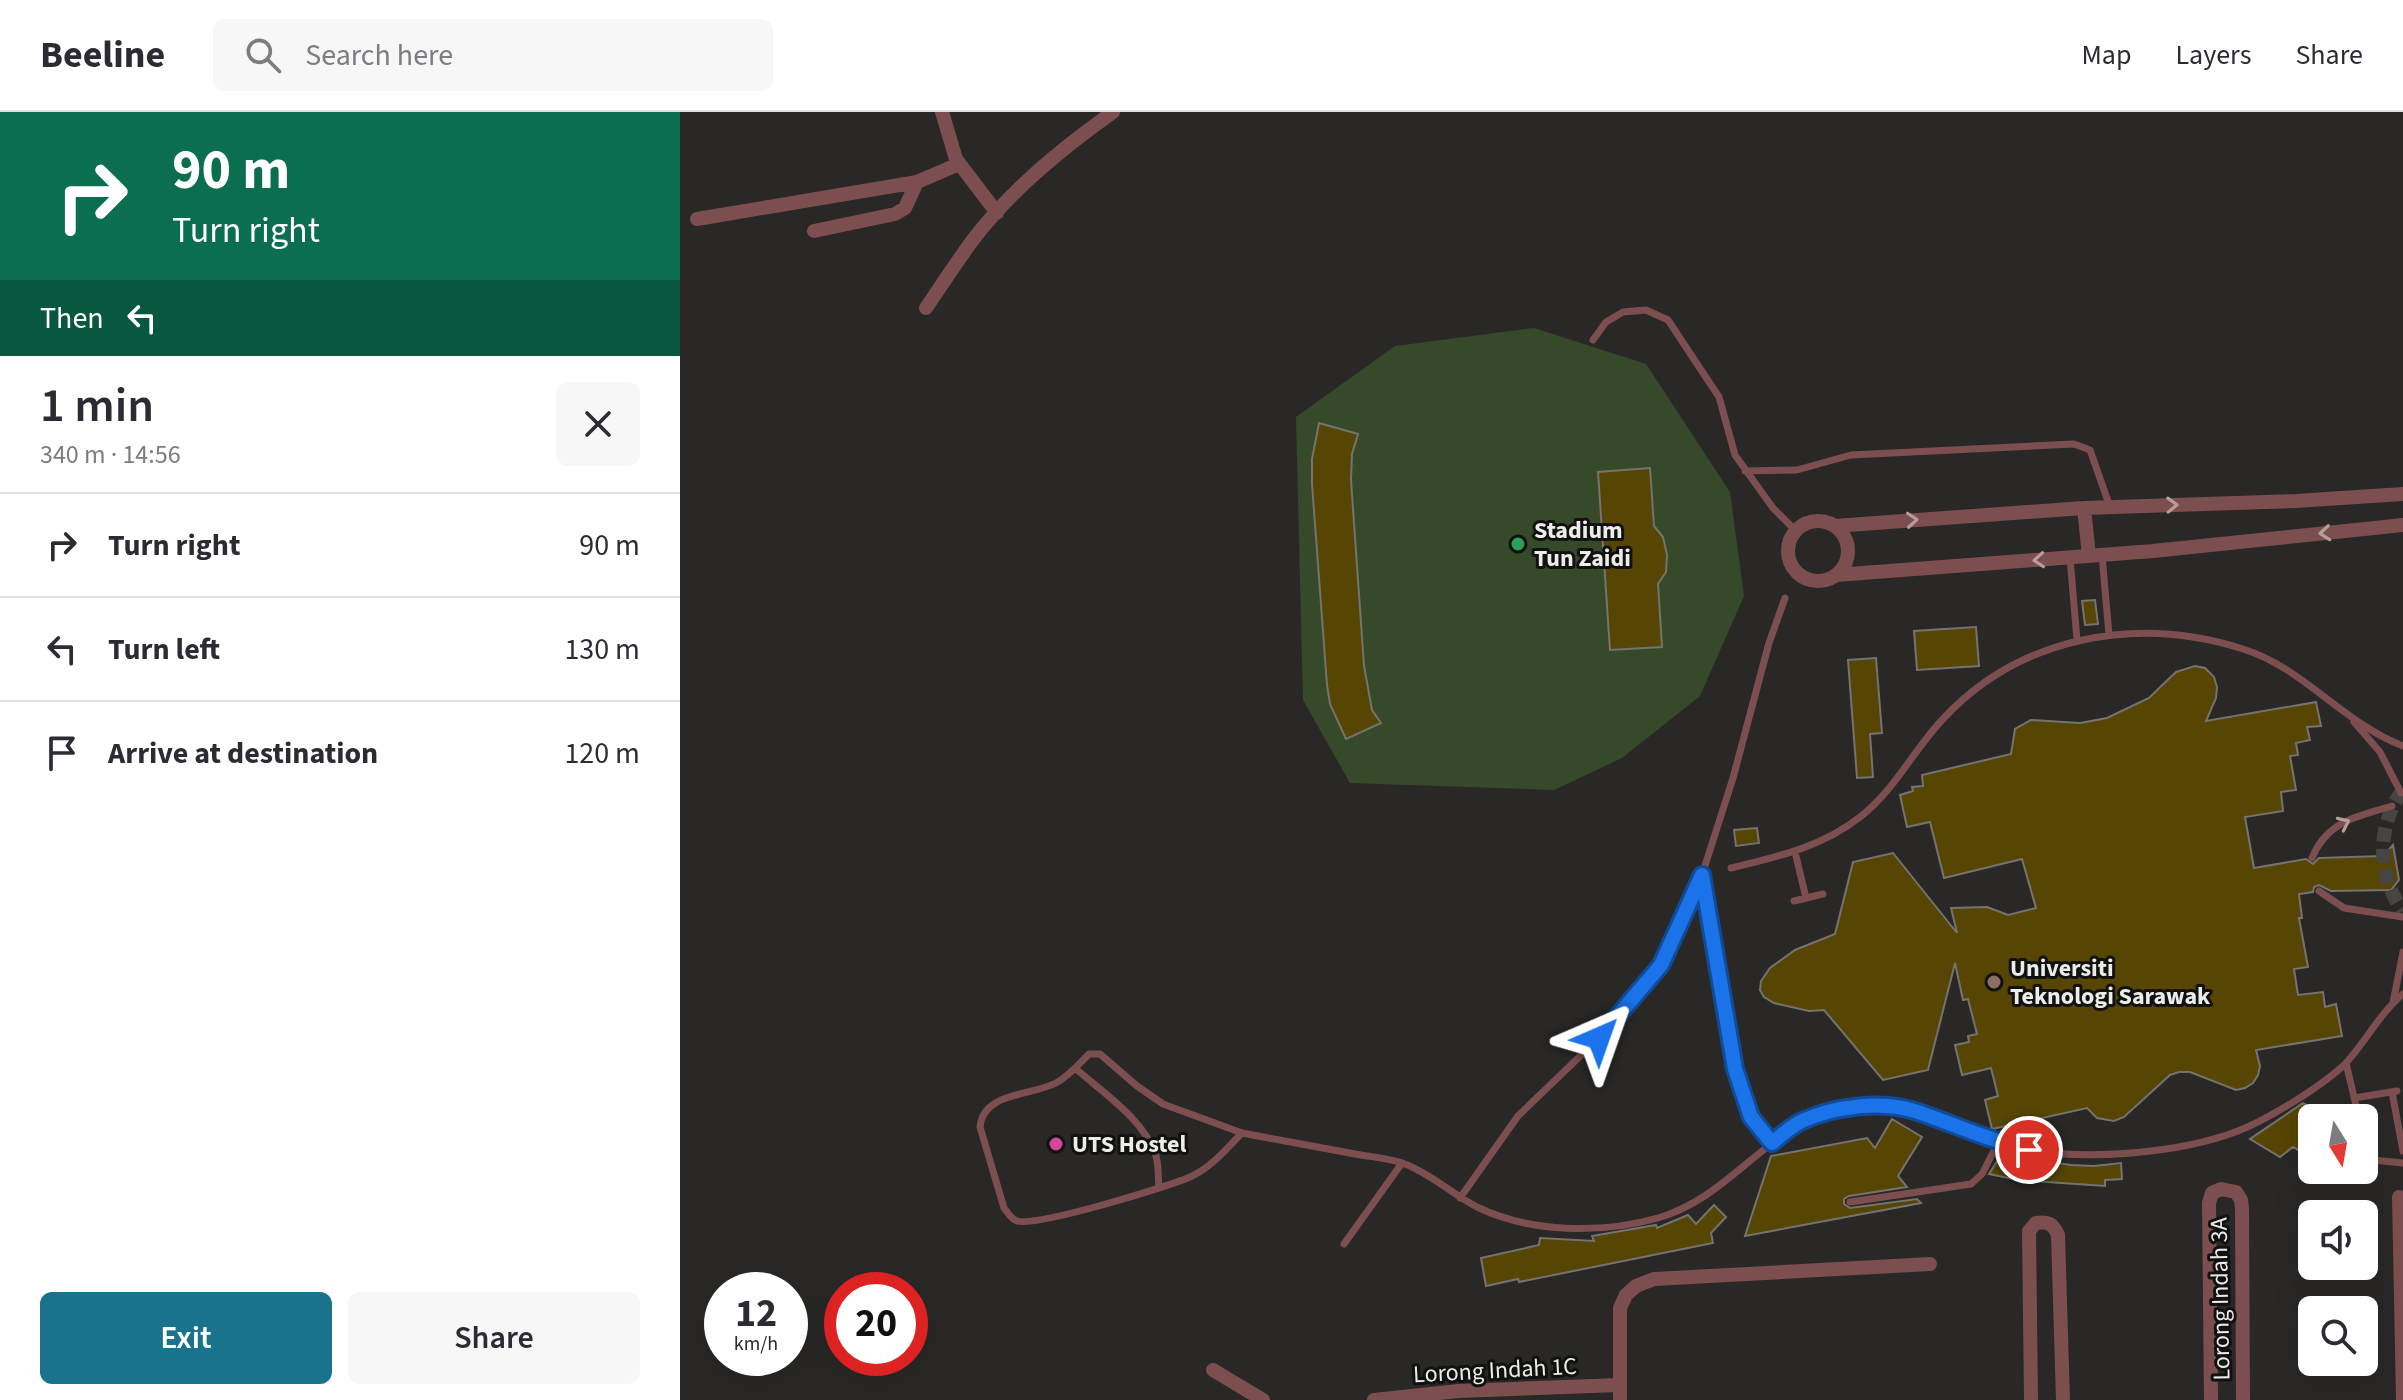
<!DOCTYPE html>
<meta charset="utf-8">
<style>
:root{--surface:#fff;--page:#f7f7f7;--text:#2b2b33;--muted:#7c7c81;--line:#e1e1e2;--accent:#19738c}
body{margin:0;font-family:"Source Sans 3",sans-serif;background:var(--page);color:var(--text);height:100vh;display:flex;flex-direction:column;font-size:30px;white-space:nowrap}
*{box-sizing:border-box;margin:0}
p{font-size:26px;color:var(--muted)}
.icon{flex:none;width:44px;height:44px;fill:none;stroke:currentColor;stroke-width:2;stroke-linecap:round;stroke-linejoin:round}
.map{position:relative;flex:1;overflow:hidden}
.sheet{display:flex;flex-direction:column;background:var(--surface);width:680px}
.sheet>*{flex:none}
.top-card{background:#0b6e4f;color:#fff;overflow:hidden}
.needle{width:52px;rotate:169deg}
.fabs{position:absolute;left:1618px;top:992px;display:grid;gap:16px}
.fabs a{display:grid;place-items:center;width:80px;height:80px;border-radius:12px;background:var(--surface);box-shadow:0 8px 32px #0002;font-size:40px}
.speed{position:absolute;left:24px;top:1160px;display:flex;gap:16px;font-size:40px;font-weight:700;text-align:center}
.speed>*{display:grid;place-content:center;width:104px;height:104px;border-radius:50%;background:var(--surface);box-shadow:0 8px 32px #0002;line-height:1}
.speed small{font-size:20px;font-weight:400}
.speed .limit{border:12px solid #d22;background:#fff;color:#111}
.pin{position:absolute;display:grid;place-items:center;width:68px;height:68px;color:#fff;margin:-34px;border:4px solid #fff;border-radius:50%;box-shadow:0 2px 8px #0007}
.me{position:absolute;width:88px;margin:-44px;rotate:43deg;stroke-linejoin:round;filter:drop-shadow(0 0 6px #0008)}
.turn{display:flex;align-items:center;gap:28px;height:168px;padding:0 40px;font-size:36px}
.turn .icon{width:104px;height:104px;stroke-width:2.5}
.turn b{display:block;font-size:56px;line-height:68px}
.then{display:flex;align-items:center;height:76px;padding:0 40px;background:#0003;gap:16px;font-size:30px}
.round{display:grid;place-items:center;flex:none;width:84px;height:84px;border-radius:12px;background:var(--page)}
.overview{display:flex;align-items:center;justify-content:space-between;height:136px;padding:0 40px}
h1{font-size:48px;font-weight:600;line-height:60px}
.primary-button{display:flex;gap:16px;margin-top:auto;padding:16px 40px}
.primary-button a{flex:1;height:92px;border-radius:12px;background:var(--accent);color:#fff;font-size:32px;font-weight:600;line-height:92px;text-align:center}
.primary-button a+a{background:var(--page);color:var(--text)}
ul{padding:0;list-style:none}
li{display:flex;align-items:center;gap:24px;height:104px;padding:0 40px;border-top:2px solid var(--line)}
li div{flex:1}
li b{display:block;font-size:30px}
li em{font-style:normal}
header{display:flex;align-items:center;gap:48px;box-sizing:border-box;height:112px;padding:0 40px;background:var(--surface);border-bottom:2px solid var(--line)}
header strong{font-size:38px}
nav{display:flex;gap:44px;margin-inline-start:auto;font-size:28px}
.search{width:560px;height:72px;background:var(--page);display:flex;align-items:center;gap:20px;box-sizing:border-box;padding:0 28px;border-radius:12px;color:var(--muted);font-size:30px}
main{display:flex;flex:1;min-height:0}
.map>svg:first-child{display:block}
</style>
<header>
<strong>Beeline</strong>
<div class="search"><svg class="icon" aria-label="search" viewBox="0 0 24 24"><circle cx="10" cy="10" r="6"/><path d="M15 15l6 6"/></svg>Search here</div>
<nav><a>Map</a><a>Layers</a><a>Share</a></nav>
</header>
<main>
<section class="sheet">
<div class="top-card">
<div class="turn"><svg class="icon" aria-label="right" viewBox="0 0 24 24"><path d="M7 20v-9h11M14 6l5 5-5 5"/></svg><div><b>90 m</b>Turn right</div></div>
<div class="then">Then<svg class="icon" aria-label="left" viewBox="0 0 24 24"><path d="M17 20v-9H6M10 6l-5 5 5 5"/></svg></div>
</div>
<div class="overview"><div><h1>1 min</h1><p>340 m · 14:56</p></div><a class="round"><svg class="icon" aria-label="close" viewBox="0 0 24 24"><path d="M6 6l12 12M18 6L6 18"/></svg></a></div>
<ul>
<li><svg class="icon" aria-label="right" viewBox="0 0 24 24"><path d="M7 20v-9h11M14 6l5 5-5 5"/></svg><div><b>Turn right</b></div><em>90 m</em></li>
<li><svg class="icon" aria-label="left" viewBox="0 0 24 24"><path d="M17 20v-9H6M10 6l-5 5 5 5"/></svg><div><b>Turn left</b></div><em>130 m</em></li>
<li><svg class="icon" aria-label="arrive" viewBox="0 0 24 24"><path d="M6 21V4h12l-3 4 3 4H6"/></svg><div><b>Arrive at destination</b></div><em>120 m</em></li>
</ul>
<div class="primary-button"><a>Exit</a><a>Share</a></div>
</section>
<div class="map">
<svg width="1723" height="1288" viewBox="0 0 1723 1288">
<rect width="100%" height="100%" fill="#292826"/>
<path fill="#364a2a" d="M854,216L966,252L1050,380L1064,484L1020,584L942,646L874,678L670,671L623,588L616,305L715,234Z"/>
<path fill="#564503" stroke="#747370" stroke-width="2" d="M639,311L678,322L672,342L671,368L684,554L692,598L701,611L666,627L650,592L647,573L632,372V347Z
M970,356L974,414L983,425L987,443L986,460L978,472L982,535L930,538L918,360Z
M1415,488L1418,512L1405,513L1402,489Z
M1296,515L1299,554L1237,558L1234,519Z
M1196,546L1202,621L1190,622L1193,665L1177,666L1168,548Z
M1515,554L1525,556L1534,565L1537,575L1536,586L1526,609L1636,590L1641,614L1627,615L1630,628L1616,631L1618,643L1610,644L1616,678L1601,680L1603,699L1565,705L1574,756L1626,747L1633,752L1639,746L1703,744L1713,733L1719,768L1711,778L1651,779L1639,773L1634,775L1633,780L1619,782L1622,806H1619L1628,855L1614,857L1618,883L1643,880L1645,895L1656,892L1662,924L1576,938L1580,954L1578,963L1573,971L1565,976L1556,978L1510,960H1499L1490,963L1444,1005L1434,1009L1417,1006L1407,996L1312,1017L1305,988L1318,984L1311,956L1282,963L1275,933L1289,930L1288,924L1297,922L1288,887L1283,888L1275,851L1248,958L1203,968L1144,898L1129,899L1094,891L1084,885L1080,878L1081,869L1090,856L1115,838L1155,822L1173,750L1213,741L1277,821L1271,796L1307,795L1328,803L1356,796L1342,747L1264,766L1250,710L1227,715L1220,683L1233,679L1232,675L1243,674L1242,663L1331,642L1335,617L1351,608L1400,611L1427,606L1469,586L1496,560Z
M1077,716L1079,731L1056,734L1054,718Z
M1623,991L1648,1006H1632V1030L1620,1039L1613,1035L1600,1045L1570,1027Z
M1212,1007L1242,1025L1218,1064L1227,1075L1169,1084L1164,1087V1092L1170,1096L1237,1087L1241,1091L1065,1124L1091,1044L1187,1026L1195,1036Z
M1321,1043L1391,1053L1414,1054L1441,1051L1442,1067L1425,1068V1074L1338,1068L1309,1062Z
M1034,1093L1046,1105L1031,1121L1033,1131L839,1170L838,1167L806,1174L801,1146L859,1133L860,1126L914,1129L912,1124L976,1113L977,1116L1008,1103L1016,1112Z"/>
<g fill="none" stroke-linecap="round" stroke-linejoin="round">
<path stroke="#464543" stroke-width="14" stroke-dasharray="14 7" stroke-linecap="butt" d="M1723,678C1696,713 1697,764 1723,799"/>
<path stroke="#7c4e4f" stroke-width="7" d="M913,228L926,210L943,200L966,198L988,208L1039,285L1055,343L1093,396L1116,419
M1065,359L1117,358L1171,343L1394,332L1410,338L1430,395
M1422,443L1429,523
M1390,446L1397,528
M1674,610L1700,640L1721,681
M1115,740L1126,786
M1632,746C1647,709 1676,705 1712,694
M1051,756C1097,745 1142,735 1180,705C1214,679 1233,639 1262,608C1339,524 1457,503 1563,537C1624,556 1663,611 1723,634
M1022,765L1055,957L1071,1005L1092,1031
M1639,779L1664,796L1723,805
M1114,789L1143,782
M1713,891L1723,840
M1666,951L1679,1006
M395,956C422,980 465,1008 476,1044C479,1054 478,1066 479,1076
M1712,980L1723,1039
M1674,986L1717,979
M562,1021L483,992L457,974L420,942H409C399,952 389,964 376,971C351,984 303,980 300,1015L324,1096C328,1101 331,1107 337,1109C356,1115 488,1075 510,1065C531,1056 546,1037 562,1021C600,1028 637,1035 675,1042C691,1045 710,1046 725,1052C751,1062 772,1082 797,1095C851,1121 921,1122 978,1106C1060,1082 1093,998 1183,995C1199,995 1218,995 1234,999C1250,1003 1266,1012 1281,1018C1301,1026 1322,1032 1343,1036C1402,1050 1501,1041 1558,1019C1587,1008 1644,973 1666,951C1686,929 1700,901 1723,882
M1684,1028L1687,1040L1693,1048L1723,1051
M780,1086L838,1004L919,926L981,853L1022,763L1053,666L1089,531L1105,486
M1170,1090L1291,1072L1302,1062L1318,1031
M664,1132L722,1051"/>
<path stroke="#7c4e4f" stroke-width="14" d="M262,0L276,47L317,101
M17,107L237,70L279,52
M134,119L215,102L225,96L237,70
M246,196C261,174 276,151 292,129C331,78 381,37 433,0
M1404,396L1409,444
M1108 439a30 30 0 1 1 60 0a30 30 0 1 1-60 0Z
M1154,414L1404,396L1616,389L1723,382
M1156,463L1473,439L1723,413
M1719,1085L1723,1288
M533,1258L583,1288
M694,1288L779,1279L939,1273
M940,1288V1196L946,1183L956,1174L974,1167L1250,1152
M1351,1288L1349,1119L1356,1111C1369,1109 1373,1112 1378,1123L1383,1288
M1531,1288L1529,1091L1532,1081L1541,1077L1556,1080L1561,1088L1562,1097L1563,1288"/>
</g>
<defs><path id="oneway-chevron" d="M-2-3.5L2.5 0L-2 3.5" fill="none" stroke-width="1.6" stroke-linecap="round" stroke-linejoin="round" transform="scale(2)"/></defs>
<g stroke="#b49d9c">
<use href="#oneway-chevron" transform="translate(1492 393) rotate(-2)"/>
<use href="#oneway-chevron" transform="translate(1232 408) rotate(-4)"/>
<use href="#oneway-chevron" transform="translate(1645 421) rotate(174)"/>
<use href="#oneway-chevron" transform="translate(1359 448) rotate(176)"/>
<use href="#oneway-chevron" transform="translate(1664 711) rotate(-25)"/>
</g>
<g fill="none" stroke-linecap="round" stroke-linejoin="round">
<defs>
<path id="route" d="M919,926L981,853L1022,763L1055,957L1071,1005L1092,1031C1102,1023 1111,1014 1122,1009C1155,994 1203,988 1238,1000C1276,1013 1310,1029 1349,1038"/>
</defs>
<use href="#route" stroke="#114b97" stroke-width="20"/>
<use href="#route" stroke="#1a73e8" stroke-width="14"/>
</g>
<circle fill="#2e9e5b" stroke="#111110" stroke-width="3" cx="838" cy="432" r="8"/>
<circle fill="#8d6e63" stroke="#111110" stroke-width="3" cx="1314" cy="870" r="8"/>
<circle fill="#d1479c" stroke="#111110" stroke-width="3" cx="376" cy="1032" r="8"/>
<g text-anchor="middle" stroke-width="6" stroke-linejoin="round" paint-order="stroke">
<g font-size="24" font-weight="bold" fill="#ececea" stroke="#111110" text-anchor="start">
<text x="854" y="426">Stadium<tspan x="854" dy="28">Tun Zaidi</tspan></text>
<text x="1330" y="864">Universiti<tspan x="1330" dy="28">Teknologi Sarawak</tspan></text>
<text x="392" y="1040">UTS Hostel</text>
</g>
<g font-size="24" fill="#ececea" stroke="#111110">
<text transform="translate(1540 1187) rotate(-91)" y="8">Lorong Indah 3A</text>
<text transform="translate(815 1258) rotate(-3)" y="8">Lorong Indah 1C</text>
</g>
</g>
</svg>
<div class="fabs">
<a><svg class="needle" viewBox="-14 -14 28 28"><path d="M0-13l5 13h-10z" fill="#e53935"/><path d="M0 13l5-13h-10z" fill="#7c7c81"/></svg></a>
<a><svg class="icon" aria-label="sound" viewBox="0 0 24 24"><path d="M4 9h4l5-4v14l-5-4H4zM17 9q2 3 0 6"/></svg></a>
<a><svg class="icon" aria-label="search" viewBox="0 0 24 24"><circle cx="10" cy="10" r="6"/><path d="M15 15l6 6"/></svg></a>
</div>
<div class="speed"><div>12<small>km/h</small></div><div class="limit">20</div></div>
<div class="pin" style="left:1349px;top:1038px;background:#d93025"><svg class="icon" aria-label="arrive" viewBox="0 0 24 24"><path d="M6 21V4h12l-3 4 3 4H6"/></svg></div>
<svg class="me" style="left:919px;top:926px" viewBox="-20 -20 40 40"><path d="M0-17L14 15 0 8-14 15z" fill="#1a73e8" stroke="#fff" stroke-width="4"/></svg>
</div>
</main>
